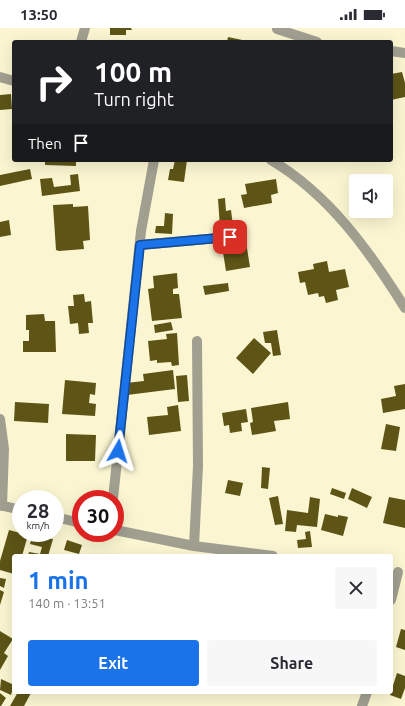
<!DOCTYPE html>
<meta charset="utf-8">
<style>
:root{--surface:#fff;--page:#f7f7f7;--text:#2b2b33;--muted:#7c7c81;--accent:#1a73e8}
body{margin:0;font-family:Ubuntu,sans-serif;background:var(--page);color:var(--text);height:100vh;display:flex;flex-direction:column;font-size:15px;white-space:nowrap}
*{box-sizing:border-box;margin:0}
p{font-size:13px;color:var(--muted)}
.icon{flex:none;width:22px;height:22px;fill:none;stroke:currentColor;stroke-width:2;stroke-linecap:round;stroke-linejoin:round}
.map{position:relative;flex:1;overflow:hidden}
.side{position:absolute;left:12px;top:526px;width:381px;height:140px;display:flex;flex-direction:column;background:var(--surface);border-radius:4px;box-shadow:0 4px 16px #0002}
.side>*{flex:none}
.banner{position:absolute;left:12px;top:12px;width:381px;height:122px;border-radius:4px;box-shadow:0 4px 16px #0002;background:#202124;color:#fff;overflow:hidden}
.fabs{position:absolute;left:349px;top:146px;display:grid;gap:8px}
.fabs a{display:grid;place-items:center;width:44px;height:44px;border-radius:4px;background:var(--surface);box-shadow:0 4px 16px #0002;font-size:20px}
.speed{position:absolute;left:12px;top:462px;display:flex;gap:8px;font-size:20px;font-weight:700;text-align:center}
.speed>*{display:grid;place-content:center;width:52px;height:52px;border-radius:50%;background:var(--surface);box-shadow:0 4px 16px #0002;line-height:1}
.speed small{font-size:10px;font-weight:400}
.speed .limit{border:6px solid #d22;background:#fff;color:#111}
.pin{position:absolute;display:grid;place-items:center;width:34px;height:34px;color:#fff;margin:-17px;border-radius:8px;box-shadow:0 2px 6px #0006}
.me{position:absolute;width:44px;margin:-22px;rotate:6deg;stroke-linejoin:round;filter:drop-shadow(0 0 3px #0008)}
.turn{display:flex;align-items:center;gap:14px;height:84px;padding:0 16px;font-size:18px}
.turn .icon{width:52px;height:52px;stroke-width:2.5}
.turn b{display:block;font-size:28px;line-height:34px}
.then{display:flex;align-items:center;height:38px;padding:0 16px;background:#0003;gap:8px;font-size:15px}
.round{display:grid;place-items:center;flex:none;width:42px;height:42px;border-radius:4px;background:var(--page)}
.summary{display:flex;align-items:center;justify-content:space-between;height:68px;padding:0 16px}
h1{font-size:24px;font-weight:700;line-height:30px;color:var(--accent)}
.action{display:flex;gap:8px;margin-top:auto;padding:8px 16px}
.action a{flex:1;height:46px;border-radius:4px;background:var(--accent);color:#fff;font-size:16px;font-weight:700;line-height:46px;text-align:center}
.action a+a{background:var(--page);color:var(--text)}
.status{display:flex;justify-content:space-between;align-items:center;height:28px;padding:0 20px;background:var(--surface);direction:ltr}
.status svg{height:11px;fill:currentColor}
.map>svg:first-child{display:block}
</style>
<div class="status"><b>13:50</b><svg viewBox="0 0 49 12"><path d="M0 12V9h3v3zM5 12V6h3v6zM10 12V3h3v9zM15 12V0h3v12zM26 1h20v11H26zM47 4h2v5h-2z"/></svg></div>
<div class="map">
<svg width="405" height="678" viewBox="0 0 405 678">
<rect width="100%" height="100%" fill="#fbf6d1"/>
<path fill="#5d5416" d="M110,0H131L132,2H126V7H110Z
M228,9L247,13V14H227Z
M263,12L277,13V14H263Z
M402,44L405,55V69L391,72V46Z
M11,66L12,81L0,82V67Z
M45,132H76V138L45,137Z
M175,132H187L184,154L168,152L170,141H173Z
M30,141L32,151L0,158V147Z
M78,146L80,163L42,168L40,151L52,150L54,159L71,157L70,147Z
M276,151L278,165L271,167L272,175L244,180L241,167L247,166L245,156Z
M225,170L226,183L231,182L233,198L220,199L218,171Z
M73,176V179L88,178L90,212L83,213L84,221L59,223L56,222L53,177Z
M165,185L173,186L172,206L155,205L156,198H164Z
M9,192L11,207L0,209V194Z
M246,214L250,239L226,243L222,218Z
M327,233L329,244L345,241L349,259L336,262L338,272L326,275L324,268L319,269L318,265L308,267L305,254L300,255L298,244L314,241L313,236Z
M177,245L178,260L173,261V266H179L182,290L152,293L148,261L154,260L153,248Z
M228,255L229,263L205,267L203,258Z
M84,266L85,274L91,273L93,295H88L89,305L79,306L78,295L70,296L68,278H74L73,267Z
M44,286L45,293H55L56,324H23V313H29V302H26V287Z
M171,294L173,302L155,305L154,297Z
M277,302L281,327L273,328L271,315H265L263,304Z
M177,305L179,337L172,338L171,334L157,335V332L150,333L148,313L167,311L166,306Z
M254,310L271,325L253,346L236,330Z
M173,342L175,361L127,367L126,355L144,353L143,346Z
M187,347L189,373L178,374L176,348Z
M65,352L96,355L95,367L90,366L89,375L96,376L95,388L62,386Z
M405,356V381L383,385L381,371L396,368L394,358Z
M15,374L49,376L48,395L14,393Z
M288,374L290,391L274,393L276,403L252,407L250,395L253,394L251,380Z
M178,377L181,403L149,407L147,389L168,387L167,379Z
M246,381L248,394L241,395L242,403L230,405L229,397L224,398L222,385Z
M386,396L400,399L396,423L381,421Z
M66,406L96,407L95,433H66Z
M262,439L270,440L268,461L261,460Z
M228,452L243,455L240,468L225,465Z
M332,460L346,465L344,471L330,466Z
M352,460L372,469L367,480L348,471Z
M278,468L283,496L275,497L269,470Z
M310,469L320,471L317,499L297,497L296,504L285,503L287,482L308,485Z
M389,469L405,472V500L383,495Z
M325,486L338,489V487L348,489L343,508L321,502Z
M9,502L28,507L22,528H14V546L0,542V533Z
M310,503L312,519L298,520L297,512L306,511L305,504Z
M33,506L53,511L48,528H28L29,524L40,526L42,519L30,516Z
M67,512L82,517L79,526L64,522Z
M0,550L6,551L4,560L0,558Z
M0,562L4,564L0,577Z
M401,601L405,602V622L396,619Z
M0,603L13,611L4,625L8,628L0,642Z
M397,645L405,648V660L401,671L390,667Z
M1,651L14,657L11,667L0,662Z
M18,664L31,665L24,678H10Z
M0,665L6,670L1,678H0Z"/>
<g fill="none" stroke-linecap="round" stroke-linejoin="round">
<path stroke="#a19f90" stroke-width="10" d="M277,1L317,14
M81,14L85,0
M391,23L405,25
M0,49L14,53
M271,132C330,167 370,224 405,280
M140,217L230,209
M0,391L4,421L2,478
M113,471L141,203L154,132
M0,477L21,482
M55,489L81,495
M115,502L194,518L273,528
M194,518L198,438L197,313
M391,572L398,544
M362,678L367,664"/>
</g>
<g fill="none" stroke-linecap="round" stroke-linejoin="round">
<defs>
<path id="route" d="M118,423L140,217L230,209"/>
</defs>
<use href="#route" stroke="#114b97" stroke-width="10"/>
<use href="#route" stroke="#1a73e8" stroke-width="7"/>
</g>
</svg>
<div class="fabs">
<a><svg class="icon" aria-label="sound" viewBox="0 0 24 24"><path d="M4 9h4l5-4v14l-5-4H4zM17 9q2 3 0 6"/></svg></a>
</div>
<div class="speed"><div>28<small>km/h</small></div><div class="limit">30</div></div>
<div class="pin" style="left:230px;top:209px;background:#d93025"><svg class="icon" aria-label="arrive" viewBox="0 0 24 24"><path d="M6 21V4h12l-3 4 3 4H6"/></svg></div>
<svg class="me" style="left:118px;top:423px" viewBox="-20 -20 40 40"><path d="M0-17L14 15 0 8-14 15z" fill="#1a73e8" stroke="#fff" stroke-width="4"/></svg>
<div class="banner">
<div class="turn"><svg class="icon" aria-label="right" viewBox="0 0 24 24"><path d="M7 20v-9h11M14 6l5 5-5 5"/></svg><div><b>100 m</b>Turn right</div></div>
<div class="then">Then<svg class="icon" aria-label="arrive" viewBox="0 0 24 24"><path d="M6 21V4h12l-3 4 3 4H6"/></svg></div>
</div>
<section class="side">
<div class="summary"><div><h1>1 min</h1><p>140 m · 13:51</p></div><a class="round"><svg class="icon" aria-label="close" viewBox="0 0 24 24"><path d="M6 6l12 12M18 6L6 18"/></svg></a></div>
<div class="action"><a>Exit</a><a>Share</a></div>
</section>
</div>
